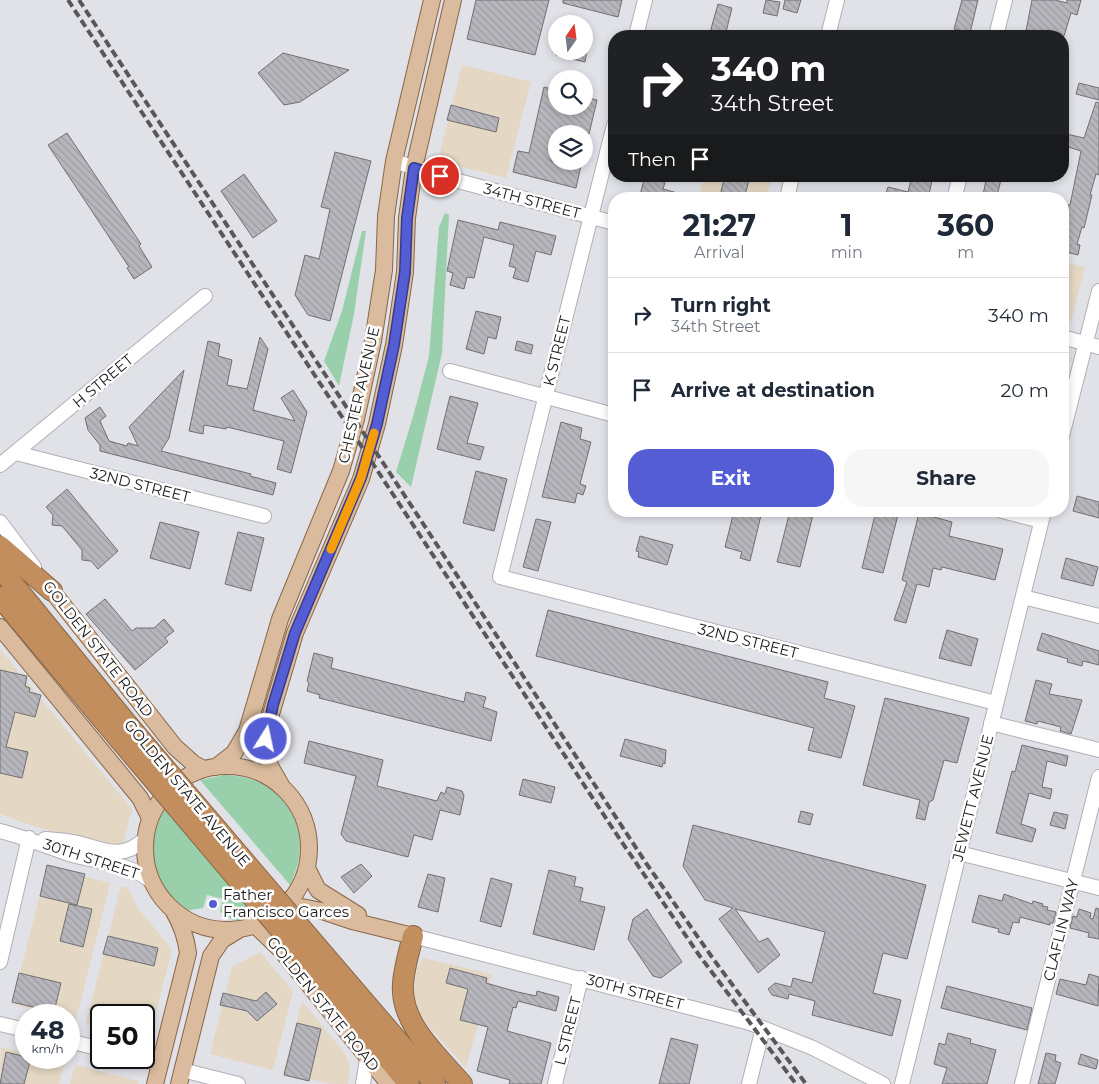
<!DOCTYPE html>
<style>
:root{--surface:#fff;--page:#f6f6f7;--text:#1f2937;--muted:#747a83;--line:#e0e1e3;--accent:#545dd4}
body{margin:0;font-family:Montserrat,sans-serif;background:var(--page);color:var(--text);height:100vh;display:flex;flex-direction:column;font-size:19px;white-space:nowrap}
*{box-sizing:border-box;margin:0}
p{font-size:16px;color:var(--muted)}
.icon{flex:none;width:28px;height:28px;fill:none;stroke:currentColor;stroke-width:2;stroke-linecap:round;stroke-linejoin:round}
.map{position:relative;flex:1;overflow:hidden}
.drawer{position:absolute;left:608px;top:192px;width:461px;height:325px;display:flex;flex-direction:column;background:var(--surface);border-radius:20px;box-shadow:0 2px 8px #0003}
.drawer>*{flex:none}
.top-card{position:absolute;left:608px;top:30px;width:461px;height:152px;border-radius:20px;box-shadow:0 2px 8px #0003;background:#202124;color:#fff;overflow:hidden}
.needle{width:32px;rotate:14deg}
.buttons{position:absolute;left:548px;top:15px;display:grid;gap:10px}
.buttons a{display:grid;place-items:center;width:45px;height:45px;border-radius:50%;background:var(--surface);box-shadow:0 2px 8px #0003;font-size:25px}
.speed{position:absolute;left:15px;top:1004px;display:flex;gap:10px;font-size:25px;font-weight:700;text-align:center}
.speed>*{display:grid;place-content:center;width:65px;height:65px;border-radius:50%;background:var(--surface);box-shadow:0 2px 8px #0003;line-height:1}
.speed small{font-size:12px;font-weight:400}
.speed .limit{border:2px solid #111;border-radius:8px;background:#fff;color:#111}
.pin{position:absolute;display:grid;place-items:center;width:42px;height:42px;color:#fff;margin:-21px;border:2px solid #fff;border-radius:50%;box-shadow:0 1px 5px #0007}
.me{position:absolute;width:55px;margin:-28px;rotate:10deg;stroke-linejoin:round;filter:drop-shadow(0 0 4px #0008)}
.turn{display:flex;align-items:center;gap:18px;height:105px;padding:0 20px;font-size:22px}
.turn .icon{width:65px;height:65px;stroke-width:2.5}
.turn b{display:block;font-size:35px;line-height:42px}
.then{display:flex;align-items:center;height:48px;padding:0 20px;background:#0003;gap:10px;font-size:19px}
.eta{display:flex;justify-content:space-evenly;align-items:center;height:85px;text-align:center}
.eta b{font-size:30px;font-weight:700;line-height:35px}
.action{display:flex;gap:10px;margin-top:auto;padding:10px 20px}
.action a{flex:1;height:58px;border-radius:20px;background:var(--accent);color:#fff;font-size:20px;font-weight:700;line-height:58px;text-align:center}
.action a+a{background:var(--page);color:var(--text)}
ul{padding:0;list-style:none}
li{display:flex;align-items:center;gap:15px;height:75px;padding:0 20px;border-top:1px solid var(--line)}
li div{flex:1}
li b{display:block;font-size:19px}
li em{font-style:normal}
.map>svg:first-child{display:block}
</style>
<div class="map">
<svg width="1099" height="1084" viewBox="0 0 1099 1084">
<defs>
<pattern id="building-back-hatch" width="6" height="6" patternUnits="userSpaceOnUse" patternTransform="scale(1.25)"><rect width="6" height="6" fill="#b7b6bc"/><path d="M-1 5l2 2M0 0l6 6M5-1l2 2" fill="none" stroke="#9d9ca1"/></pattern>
</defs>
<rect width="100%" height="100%" fill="#e1e2e8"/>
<path fill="#e4d7c3" d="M462,65L531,82L506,178L438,161Z
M704,176H772L766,199H699Z
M1063,261L1085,267L1071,322L1063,319Z
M0,649L132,809L122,849L36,827L0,814Z
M47,867L110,883L76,1020L69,1018V1015H56L12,1004Z
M121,886L128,888L138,908L172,950L149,1039L144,1037V1015H101V1027L86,1023Z
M260,952L293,991L273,1070L210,1054L232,967Z
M423,958L492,974L466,1068L420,1017L413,999L417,969Z
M302,1001L346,1055L350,1068L348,1084H330L283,1073Z
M1,1047L26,1053V1058H45L65,1062L59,1084H0Z
M75,1065L139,1081L138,1084H70Z"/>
<path fill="#99d0ab" d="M445,213L449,215L442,353L411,487L396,472L414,413L429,356L439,227Z
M362,231H366L354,314L339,386L324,361L342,311Z
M224,775C286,776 317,830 290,885L200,780Z
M167,805L257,915L237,923L220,912L223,899L207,895L203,908L184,911C153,885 141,839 167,805Z"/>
<path fill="url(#building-back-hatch)" stroke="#706f74" d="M476,0H549L535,55L467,39Z
M563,0H622L618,17L563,3Z
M766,0L780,2L777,16L763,13Z
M785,0H801L797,13L783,9Z
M962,0H978L970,33L954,29Z
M1032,0H1055L1067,3V0H1081L1077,15L1071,13L1064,36H1025Z
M718,4L732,8L725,36H709Z
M556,51H587L585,62L556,55Z
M283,53L349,70L300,102L284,105L258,73Z
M1079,83L1099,88V100L1076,94Z
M544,87L556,90V106H584V97L597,100L589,134H554L550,153L552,154L551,161H582L576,188L513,172L518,151L529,153Z
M1096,102L1099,103V175L1096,174L1090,195H1092L1084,228L1082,227L1077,244L1080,245L1078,255L1062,251V235L1066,223L1063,222L1064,216L1067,205H1070L1081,151L1062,145V133L1084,138Z
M451,105L499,118L496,132L447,120Z
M67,133L141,244L139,246L152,267L134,279L127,268L129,267L48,145Z
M335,152L371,161L330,321L308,315L295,295L305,255L319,259L330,209L321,207Z
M244,174L277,221L253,238L221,191Z
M645,176H667L663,189L688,196L687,199H639Z
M725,176H750L744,199H719Z
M919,176H933L928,199H884L888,187L908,192L911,180L917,182Z
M987,176H1002L996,199H982Z
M458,220L498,230L500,222L556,236L551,255L536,251L528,282L513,278L516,268L509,266L514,245L484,237L474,278L467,277L464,289L450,285L453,273L447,271Z
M476,311L501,317L496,339L488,337L484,354L466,349Z
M260,337L268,349L253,410L295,421L281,398L293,390L307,412L291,473L277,469L284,441L227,427L226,429L204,425L203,434L189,431L208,341L220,344L218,356L232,360L227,385L247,389Z
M517,341L533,345L531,354L515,350Z
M184,370L169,438L161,451L251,474L250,476L276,483L273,495L100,451V445L88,430L85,418L100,407L106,416L100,421L109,441L127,446L128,443L138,446L129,427Z
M450,396L478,403L467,443L484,447L480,460L437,449Z
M561,422L582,428L580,439L591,442L580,484L586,486L583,495L577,493L575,503L542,497Z
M476,471L507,479L494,531L463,523Z
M67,489L118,551L98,569L91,561L82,560V550L62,526L52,525L53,515L46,507Z
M1077,496L1099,502V518L1073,511Z
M734,511H762L750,561L740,558L742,552L725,547Z
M790,511H814L800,567L777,562Z
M876,511H899L883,573L862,568Z
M919,513L952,522L949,536L1003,549L995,580L942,567L941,570L933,568L929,587L917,584L906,623L894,620L907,582L902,580Z
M536,519L551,522L538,571L523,567Z
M160,522L199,532L190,569L150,558Z
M238,532L264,538L251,591L225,584Z
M640,536L673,545L667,565L638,557L639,552L636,551Z
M1066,558L1098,567L1093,586L1061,578Z
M105,599L132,631L136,628H154L164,619L174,631L165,638L168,642L135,670L86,614Z
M548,610L828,682L824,698L855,706L841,758L808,750L814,728L536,656Z
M947,630L978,639L971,666L939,658Z
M1042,633L1099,651V665L1083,661L1082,666L1067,662L1068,659L1037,650Z
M314,653L333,658L331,668L464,702L466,692L486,697L483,707L497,712L491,741L319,698L320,695L307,691L309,683L307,681Z
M0,670L27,676L25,686L30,688L29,692L41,695L35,717L15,712L6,747L28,752L22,778L0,773Z
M1036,680L1052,684L1049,694L1082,700L1071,734L1060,731L1061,727L1038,721L1037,724L1025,721Z
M885,698L969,718L957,763L944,760L933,800L929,802L925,820L916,818L920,800L863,785Z
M625,739L666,750L665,764L663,763L662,767L620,756Z
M309,741L383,760L377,786L437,801L441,792L445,794L447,787L462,791L464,796L460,815L440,810L432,840L414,835L408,857L346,841L341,834L356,776L304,763Z
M1022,745L1068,756L1066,766L1047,761L1042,787L1052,789L1050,799L1029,793L1021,824L1036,829L1032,842L996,833L1012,771L1015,772Z
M523,779L555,787L551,803L519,795Z
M801,811L813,814L810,825L798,822Z
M1054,812L1068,815L1065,829L1050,825Z
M693,825L926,885L907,959L883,953L873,993L901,1000L892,1036L812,1015L815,1001L789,994L788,999L772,995L768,989L775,983L791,987L793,978L812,983L825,932L735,909L759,942L768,938L780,955L758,973L719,919L733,908L705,900L683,866Z
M361,864L372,876L354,893L341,877Z
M47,865L85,874L77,905L40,896Z
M549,870L576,877L574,886L583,888L580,901L605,907L594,950L533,934Z
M428,874L445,878L438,912L418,907Z
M491,878L512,884L501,927L480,921Z
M1004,894L1032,904L1033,901L1043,904L1042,906L1048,907L1047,910L1056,912L1053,923H1050V925L1020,917L1019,923L1013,922L1009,935L998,932L999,929L972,922L979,895L1002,901Z
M69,904L92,909L83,947L60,941Z
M1096,908L1099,909V939L1088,937L1089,933L1070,928L1073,916L1077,917L1079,909L1091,913L1090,918L1093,919Z
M647,909L682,962L661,978L653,976L628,939L633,919Z
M108,936L158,948L154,966L103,954Z
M450,968L487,978L486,983L518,992L536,996L537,991L559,997L556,1011L518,1001L516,1008L513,1007L507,1031L551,1043L541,1084H509L510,1080L477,1071L488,1027L460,1020L468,989L446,983Z
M19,973L61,983L54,1012L12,1002Z
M1089,974L1099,977L1098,1006L1056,994L1060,979L1086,985Z
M947,986L1032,1008L1027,1030L941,1008Z
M266,992L277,1004L257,1021L247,1011L220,1005L223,993L256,1001Z
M297,1023L321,1029L309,1081L284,1075Z
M948,1033L971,1039L970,1043L996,1050L987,1084H942L947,1068L934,1064L939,1043L945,1045Z
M671,1038L698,1045L689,1084H659Z
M6,1052L31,1058L24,1084H0Z
M1046,1053L1056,1055L1055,1061L1061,1063L1055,1084H1038Z
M1081,1054L1098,1060L1096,1069L1078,1064Z"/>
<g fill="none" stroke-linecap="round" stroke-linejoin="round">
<defs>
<path id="minor" d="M636,36L645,0
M828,36L837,0
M996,36L1005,0
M614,125L500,577L996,703
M394,161L440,176L614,223
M787,199L792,176
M954,199L960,176
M1062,337L1099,347
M450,371L614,415
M1062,436L1099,291
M16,453L264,516
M0,465L205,296
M1002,511L1041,521
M0,522L34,567
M1023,597L1099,616
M991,723L1099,750
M0,831C24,837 46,846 69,854C96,862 131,863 152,882
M45,839C54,840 63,840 72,842C101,847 119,863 145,839
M959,853L1099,888
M413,936L750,1023L813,1048L883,1084
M0,962L29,838
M0,1024L26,1030
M69,1041L101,1049
M133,1058L160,1064
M182,1070L238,1084
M363,1084L367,1059
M555,1084L581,978
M749,1084L763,1028
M902,1084L1044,511
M1022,1084L1099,777"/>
<path id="major" d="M52,591L175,747L194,764L204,769
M0,627L140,798L150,818
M145 848a82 82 0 1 1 164 0a82 82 0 1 1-164 0Z
M216,767L234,753L247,731L280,619L341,471L356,419L373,341L384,270L386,216L394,161L432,0
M282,787L270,766L267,752L269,721L295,633L361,479L377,424L394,345L405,272L407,218L414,168L453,0
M307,868L318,890L358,915
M286,904L322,911L352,921L413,936
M255,925L281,950L389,1084
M155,1084L188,953C186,937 182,925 173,910
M179,1084L211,956L222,940L240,929"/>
<path id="highway" d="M0,546L52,591
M0,568L129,726
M0,597L119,739
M413,936C409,952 404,968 403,984C400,1024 438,1056 462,1084
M325,956L435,1084
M311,966L409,1084"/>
</defs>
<use href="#minor" stroke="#afb0b6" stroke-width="16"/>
<use href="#major" stroke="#886647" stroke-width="18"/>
<use href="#highway" stroke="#886647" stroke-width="22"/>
<use href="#minor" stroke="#fff" stroke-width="14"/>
<use href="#major" stroke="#dabb9e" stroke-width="16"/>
<use href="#highway" stroke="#c28e5e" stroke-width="20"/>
<path stroke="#58585b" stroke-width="4" stroke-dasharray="8 4" stroke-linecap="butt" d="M68,0L615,832L699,955L796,1084
M79,0L646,863L714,960L806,1084"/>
<defs>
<path id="highway-bridge" d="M129,726L325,956
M119,739L311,966"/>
</defs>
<use href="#highway-bridge" stroke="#886647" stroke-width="22" stroke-linecap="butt"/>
<use href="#highway-bridge" stroke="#c28e5e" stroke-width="20"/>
</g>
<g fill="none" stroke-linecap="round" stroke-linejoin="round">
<defs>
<path id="route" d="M266,739L273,705L295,633L361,478L377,424L394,345L405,272L407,218L414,168L440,176"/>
</defs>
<use href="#route" stroke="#373c8a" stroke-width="12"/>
<use href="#route" stroke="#545dd4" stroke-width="9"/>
<path stroke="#f59e0b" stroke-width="9" d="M331,549L361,478L374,433"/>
</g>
<circle fill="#545dd4" stroke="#fff" stroke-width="2" cx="213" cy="904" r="5"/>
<g text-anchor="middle" stroke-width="5" stroke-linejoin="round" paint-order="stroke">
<g font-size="15" fill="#1b1b1d" stroke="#fff">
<text transform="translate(532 201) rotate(15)" y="5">34TH STREET</text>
<text transform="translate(557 351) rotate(-76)" y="5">K STREET</text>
<text transform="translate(103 381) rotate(-40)" y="5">H STREET</text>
<text transform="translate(359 395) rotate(-77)" y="5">CHESTER AVENUE</text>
<text transform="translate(140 485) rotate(14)" y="5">32ND STREET</text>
<text transform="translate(748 641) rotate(14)" y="5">32ND STREET</text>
<text transform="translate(98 649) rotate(52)" y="5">GOLDEN STATE ROAD</text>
<text transform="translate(187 793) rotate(50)" y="5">GOLDEN STATE AVENUE</text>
<text transform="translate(973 798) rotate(-76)" y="5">JEWETT AVENUE</text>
<text transform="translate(91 859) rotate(18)" y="5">30TH STREET</text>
<text transform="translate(1061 930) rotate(-76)" y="5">CLAFLIN WAY</text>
<text transform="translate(635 992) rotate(15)" y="5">30TH STREET</text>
<text transform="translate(323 1004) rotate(51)" y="5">GOLDEN STATE ROAD</text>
<text transform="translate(568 1031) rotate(-76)" y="5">L STREET</text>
</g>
<g font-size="15" fill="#1b1b1d" stroke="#fff" text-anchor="start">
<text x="223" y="900">Father<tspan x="223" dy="17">Francisco Garces</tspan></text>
</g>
</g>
</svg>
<div class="buttons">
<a><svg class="needle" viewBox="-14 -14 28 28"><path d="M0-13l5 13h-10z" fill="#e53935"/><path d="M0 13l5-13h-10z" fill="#747a83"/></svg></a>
<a><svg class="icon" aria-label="search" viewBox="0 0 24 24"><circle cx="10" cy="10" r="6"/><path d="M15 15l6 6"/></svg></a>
<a><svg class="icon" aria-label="layers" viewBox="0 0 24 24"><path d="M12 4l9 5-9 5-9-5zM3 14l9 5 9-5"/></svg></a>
</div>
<div class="speed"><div>48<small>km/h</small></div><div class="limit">50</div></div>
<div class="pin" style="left:440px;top:176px;background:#d93025"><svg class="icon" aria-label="arrive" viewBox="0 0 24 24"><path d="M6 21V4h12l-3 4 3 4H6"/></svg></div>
<svg class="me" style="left:266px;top:739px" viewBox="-20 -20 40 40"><circle r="17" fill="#545dd4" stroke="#fff" stroke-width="3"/><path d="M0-11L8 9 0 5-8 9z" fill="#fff"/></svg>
<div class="top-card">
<div class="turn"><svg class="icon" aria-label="right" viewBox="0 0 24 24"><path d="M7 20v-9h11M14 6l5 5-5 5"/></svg><div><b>340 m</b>34th Street</div></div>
<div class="then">Then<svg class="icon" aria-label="arrive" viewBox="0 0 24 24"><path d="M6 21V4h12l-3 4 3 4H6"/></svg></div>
</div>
<section class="drawer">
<div class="eta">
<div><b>21:27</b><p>Arrival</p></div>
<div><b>1</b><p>min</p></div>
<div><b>360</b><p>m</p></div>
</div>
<ul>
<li><svg class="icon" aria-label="right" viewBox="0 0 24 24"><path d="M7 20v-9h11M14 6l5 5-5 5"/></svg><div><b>Turn right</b><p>34th Street</p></div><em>340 m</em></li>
<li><svg class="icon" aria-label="arrive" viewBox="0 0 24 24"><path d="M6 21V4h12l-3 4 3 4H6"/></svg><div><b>Arrive at destination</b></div><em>20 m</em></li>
</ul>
<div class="action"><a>Exit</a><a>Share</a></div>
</section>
</div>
